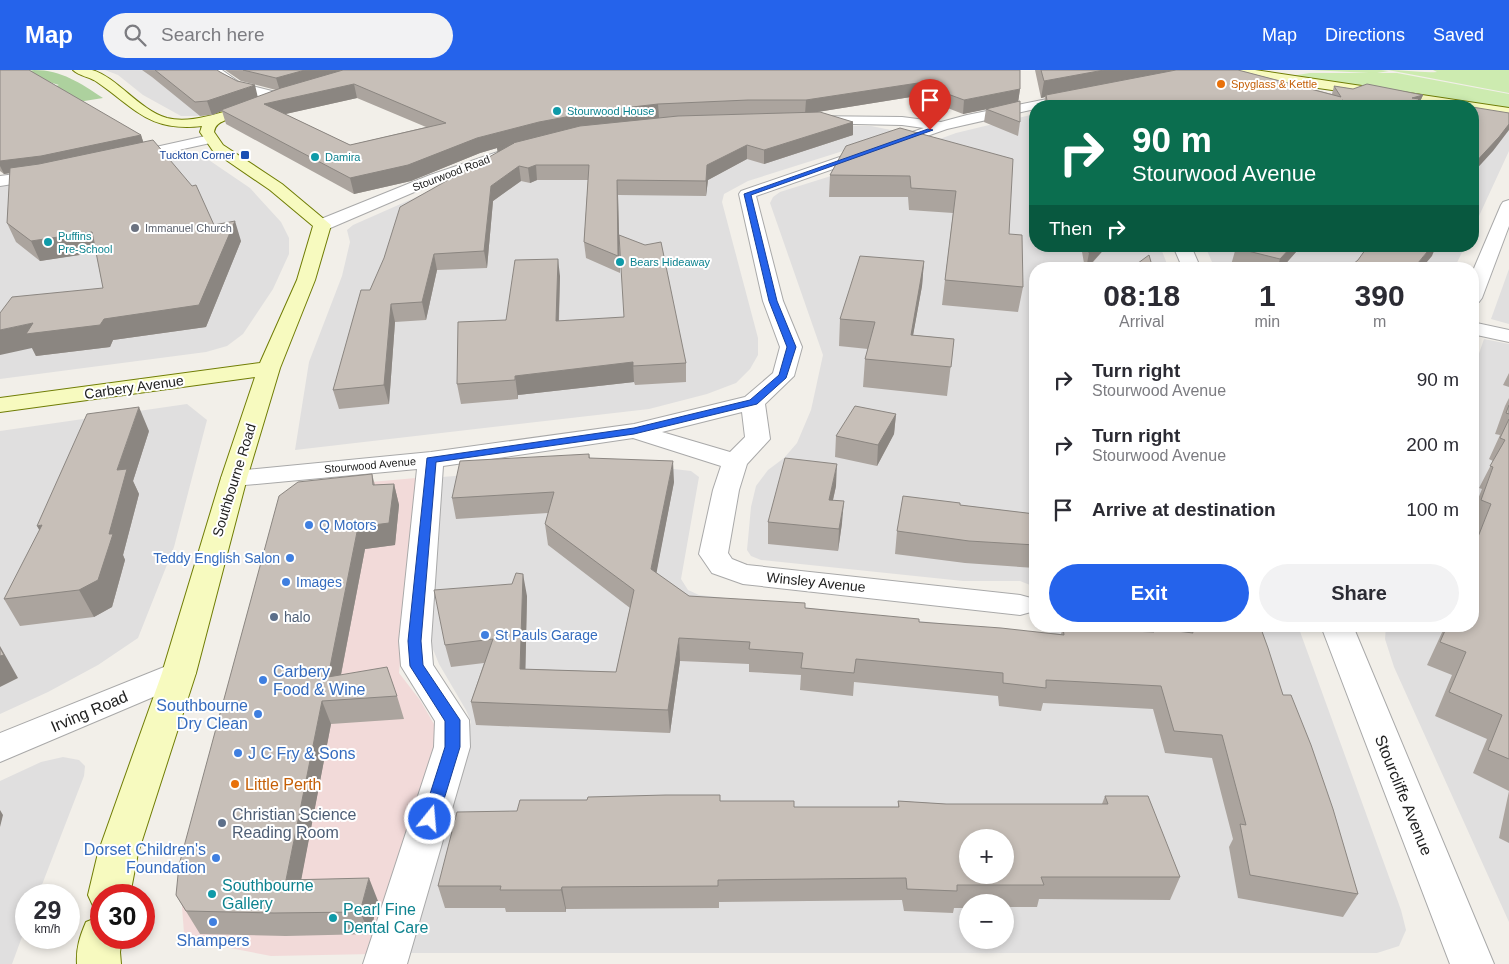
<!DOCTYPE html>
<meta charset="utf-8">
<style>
:root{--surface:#fff;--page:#f2f2f3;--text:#2b2b33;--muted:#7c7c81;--accent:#2563eb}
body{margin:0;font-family:Helvetica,sans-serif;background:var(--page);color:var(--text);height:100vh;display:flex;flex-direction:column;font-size:19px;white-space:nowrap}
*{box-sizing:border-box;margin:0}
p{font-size:16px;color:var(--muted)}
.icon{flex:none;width:28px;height:28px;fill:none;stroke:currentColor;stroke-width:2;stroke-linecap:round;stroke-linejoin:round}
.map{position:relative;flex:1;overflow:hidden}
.side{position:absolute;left:1029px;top:192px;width:450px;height:370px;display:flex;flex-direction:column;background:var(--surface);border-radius:20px;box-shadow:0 2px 8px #0003}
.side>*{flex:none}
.top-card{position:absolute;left:1029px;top:30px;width:450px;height:152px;border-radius:20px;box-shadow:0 2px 8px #0003;background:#0b6e4f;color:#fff;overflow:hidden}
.buttons{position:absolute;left:959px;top:759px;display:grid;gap:10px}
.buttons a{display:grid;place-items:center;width:55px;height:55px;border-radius:50%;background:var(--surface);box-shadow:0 2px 8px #0003;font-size:25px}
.speed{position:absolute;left:15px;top:814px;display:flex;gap:10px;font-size:25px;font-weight:700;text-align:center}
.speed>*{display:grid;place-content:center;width:65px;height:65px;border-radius:50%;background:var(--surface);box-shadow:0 2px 8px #0003;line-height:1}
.speed small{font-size:12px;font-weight:400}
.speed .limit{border:8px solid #d22;background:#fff;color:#111}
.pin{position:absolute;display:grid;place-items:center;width:42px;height:42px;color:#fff;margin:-51px -21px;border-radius:50% 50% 50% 0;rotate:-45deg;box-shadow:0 0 5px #0007}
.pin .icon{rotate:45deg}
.me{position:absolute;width:55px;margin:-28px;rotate:17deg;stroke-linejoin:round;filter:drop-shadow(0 0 4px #0008)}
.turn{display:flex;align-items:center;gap:18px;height:105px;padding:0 20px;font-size:22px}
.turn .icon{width:65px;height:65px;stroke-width:2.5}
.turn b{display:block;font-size:35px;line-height:42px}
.then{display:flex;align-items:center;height:48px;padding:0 20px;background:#0003;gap:10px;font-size:19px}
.eta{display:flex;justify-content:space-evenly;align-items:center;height:85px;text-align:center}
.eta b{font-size:30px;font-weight:800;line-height:35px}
.cta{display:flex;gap:10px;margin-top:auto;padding:10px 20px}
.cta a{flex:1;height:58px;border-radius:30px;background:var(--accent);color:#fff;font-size:20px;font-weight:800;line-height:58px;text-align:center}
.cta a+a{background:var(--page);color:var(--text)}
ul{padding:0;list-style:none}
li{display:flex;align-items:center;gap:15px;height:65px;padding:0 20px}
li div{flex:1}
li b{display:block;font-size:19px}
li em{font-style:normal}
header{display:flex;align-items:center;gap:30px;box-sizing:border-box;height:70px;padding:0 25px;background:var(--accent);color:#fff}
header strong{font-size:24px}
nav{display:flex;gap:28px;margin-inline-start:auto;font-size:18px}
.search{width:350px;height:45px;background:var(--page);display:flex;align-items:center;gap:12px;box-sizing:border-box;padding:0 18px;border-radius:28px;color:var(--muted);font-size:19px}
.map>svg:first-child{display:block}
</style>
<header>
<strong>Map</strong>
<div class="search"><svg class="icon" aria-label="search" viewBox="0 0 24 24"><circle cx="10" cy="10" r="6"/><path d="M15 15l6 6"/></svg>Search here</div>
<nav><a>Map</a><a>Directions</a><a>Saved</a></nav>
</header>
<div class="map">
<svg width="1509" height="894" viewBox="0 0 1509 894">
<rect width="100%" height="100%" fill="#f2efe9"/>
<path fill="#e0dfdf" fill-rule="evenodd" d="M105,0H202L253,30L198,46H181L143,25L118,5Z
M1035,44V176H1160L1169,199H1035V517L1020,511H963L761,490L751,486L747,480L751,437L756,416L768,400L784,388L797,373L811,340L823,285L770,133L773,127L780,122L882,90L956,63Z
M1509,46V81L1473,159V50Z
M808,55L871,56L891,60L894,62L843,81L748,111L724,124L722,132L758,268V285L750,299L736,313L707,324L649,339L295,380L309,292L342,206L350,172L347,160L353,155L455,110Z
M187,83L200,84L250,118L281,152L289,168V184L273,219L243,264L227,276L206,282L0,309V116L47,107L50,110Z
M1205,176H1465L1454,199H1215Z
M1509,199V254L1491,249Z
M1484,269L1509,274V852L1394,597L1385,569L1386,556H1472L1473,301Z
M187,334L207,350L174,477L138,568L98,595L48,622L0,644V361Z
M622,393L691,401L699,407L681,509L688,520L699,525L947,554L1027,567L1042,565L1054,561L1057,556H1298L1401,840L1406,860L1399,876L1377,883H406L471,652L466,640L439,594L428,567L442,407ZM968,768H1005V805H968ZM968,832H1005V870H968Z
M63,687L79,690L85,696L84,706L38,825H26V856L12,894H0V711L41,692Z"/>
<path fill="#f2dad9" d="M416,408L399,603L420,630L434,654L440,693L374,884L271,886L204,873L184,863L182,837L291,419Z"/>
<path fill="#cdebb0" d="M1311,0H1381L1389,1L1377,3H1397L1509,24V38L1291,6L1310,3H1369Z
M1388,0C1404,0 1421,3 1437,2L1433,0H1509V23Z"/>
<path fill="#add19e" d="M34,0C62,0 80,13 103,28L78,32L50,18L59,15L29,6H0Z"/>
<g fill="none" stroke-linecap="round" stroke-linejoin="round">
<defs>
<path id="street" d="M210,0H222L240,13L284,24L286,27L280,31C254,25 227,23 210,0Z
M1082,22L1086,23L1088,26L1086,29L1050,36H1035V39L947,59L756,126L783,231L802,277L794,306L765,334L770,369L747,394L739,420L728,483L732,489L747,495L1020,525L1031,528L1035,534L1031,542L1020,545L743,514L712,503L699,484L713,420L721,396L633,368L443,396L431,571L433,595L469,650L470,677L407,894H363L434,677L435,651L401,596L399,571L417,399L234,416L225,414L221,408L225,402L431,382L634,354L745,327L773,303L780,277L763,231L739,124L741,121L924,58L902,55L809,53L802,49L804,46L902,47L941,52L967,45ZM742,342L745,367L730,382L662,362Z
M210,65L217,69L215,72L124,92L119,91L117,88L119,85L124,84Z
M521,74L526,75L528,78L526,81L440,111L328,159H316L313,155L316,151L430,105Z
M46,100L51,102L54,105L51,108L0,116V106Z
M1509,130V156L1482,228L1479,232L1472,234V203L1501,135L1503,132Z
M1173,176H1191L1201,199H1183Z
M1472,252L1509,260V272L1472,264Z
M1321,556H1353L1494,894H1450Z
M179,591L191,595L196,603L191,611L0,692V663Z"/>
<path id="secondary" d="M73,0C79,0 87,0 92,0C117,7 139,40 167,48C187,53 208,46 227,41L232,42L234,45C227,52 216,50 214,62L223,75L282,114L331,155L315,210L280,298L247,408L196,603L138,783L130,825H101V841L94,838L88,825L98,783L162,603L221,408L255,307L0,342V328L260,293L297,210L313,156L270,120L213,81L200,62L202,56C149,62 136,39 97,12C90,7 79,6 73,0Z
M1232,0H1255L1509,38V46L1472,41V36H1444L1283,13L1238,3Z
M101,846V868H122L120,882L121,894H77C76,878 80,866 86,852Z"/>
</defs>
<use href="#street" stroke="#a9a9a9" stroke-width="2"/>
<use href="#secondary" stroke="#707d05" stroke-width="2"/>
<use href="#street" fill="#fff" fill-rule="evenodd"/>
<use href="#secondary" fill="#f7fabf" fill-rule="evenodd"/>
</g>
<path fill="#aba49e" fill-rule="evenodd" d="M0,0L141,65L143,72L214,155L241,171L206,257L113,270L110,277L36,286L32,278L103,218L96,182L40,191L16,172L7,153L10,103L4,104L0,101Z
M142,0H217L258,27L276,20L241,11L225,0H1020V19L1018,32L1020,52L1018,66L984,52L986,39L963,44L917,26L817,42L853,52V65L764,94L747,89L708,110L706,126L618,125L620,203L586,188L584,172L588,110H537L530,113L521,111L493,131L487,198L437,200L426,250L395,252L389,334L339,339L333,320L370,220L498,82L497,78L480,83L411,111L354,124L226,54L222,41L212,45L200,46L152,7ZM357,28L426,57L350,75L285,44Z
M1035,0H1238L1332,24L1334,16L1353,19L1423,25L1418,36H1044L1045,27L1041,28Z
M900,58L1009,164L1023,217L1018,242L942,235L953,143L909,140L908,127H829L830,105Z
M1081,176H1107L1087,199H1085Z
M1218,176H1298L1296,182L1281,199H1247L1231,195L1235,181L1217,177Z
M924,191L922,216L913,265L954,269L947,326L863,317L865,289L868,279L839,276L840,249Z
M560,206L559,251L686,293V312L635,315L634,312L518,325V329L461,334L457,314L506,250Z
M1509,303V317L1503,315Z
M1509,328V773L1499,768L1509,721L1473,703L1487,669L1435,646L1452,605L1427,595L1445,556H1472V472L1479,455L1472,453V444L1482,419L1479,418L1493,391L1489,389L1500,365L1495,364L1505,336Z
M896,344L894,364L877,396L835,387L836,366Z
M149,361L133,411L139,424L123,485L125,490L112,537L94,547L20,556L4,529Z
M589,384L590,388L674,412L656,503L689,526L805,538L919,552L1061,564L1063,558L1152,562L1153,558L1178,561L1177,556H1260L1283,625L1358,824L1343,847L1238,828L1229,777L1233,769L1212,688L1165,683L1153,639L1043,633L1041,641L999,636L998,626L854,612L853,626L800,620L801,605L749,602V594L680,591L670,663L476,655L471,632L484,593L451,597L445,575L527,526L525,599L616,602L630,538L548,475L545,454L548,443L456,449L452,428Z
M372,404L375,415L394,414L399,435L395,475L365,479L341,605L397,626L404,649L331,654L301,809L378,831L370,864L286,866L200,864L176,825Z
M836,416L833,430L842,453L838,481L768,474V452Z
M960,433V435L1035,444V498L965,493L895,484L897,461Z
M1105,726L1180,807L1170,830L1039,829L1037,837H1005V832H968V838H954L953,843L904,841L902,830L719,832V838L566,839V842H506L505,838H445L438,816L517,741L720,731L794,737H898V731L946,734H1102Z"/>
<path fill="#8b8681" d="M305,0H352L280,21L276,8Z
M1104,0H1181L1046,25L1045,27L1041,28L1044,11Z
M918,13L917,26L805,44L806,30Z
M354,14L357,28L268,48L264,34Z
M255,15L258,28L221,40L222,41L212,45L207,31Z
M1020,19L1018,33L963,44L964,30Z
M1423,25L1418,36H1409L1412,28Z
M1343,30L1341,36H1329Z
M658,34L659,48L499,91L497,78L480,83L411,111L354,124L350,108L477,68L539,52L598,41Z
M853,52V65L764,94V80Z
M1509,54V60L1493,81L1472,104V96Z
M141,65L145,77L46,98L4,104L0,96V91Z
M747,75V89L708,110L706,126V111L707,95Z
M536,95L537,110L530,113L528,98Z
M519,96L521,111L493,131L487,198L484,181L491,116Z
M617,110L618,125L620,203L618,186Z
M235,151L241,171L206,257L113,270L110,277L36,286L32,278L0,285V260L33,253L104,249Z
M92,162L100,182L40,191L31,171Z
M1096,176H1107L1086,199L1089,183Z
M1292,176H1298L1296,182L1281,199H1277L1280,189Z
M1432,176H1436L1432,186L1421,199H1413Z
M434,184L437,200L426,250L422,232Z
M558,189L560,206L558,270L556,251Z
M924,191L922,216L908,293L911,265Z
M391,234L395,252L389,334L384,315Z
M633,292L634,312L518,325V329L515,306Z
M139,337L149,361L133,411L139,424L123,485L125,490L112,537L94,547L79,520L109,464L117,400Z
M896,344L894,364L877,396L878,375Z
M673,391L674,412L653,521L651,499Z
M837,394L836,416L828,452L829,430Z
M394,414L399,435L395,475L365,479L336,630L328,607L358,457Z
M844,431L842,453L838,481L839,459Z
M42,455L51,482L37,456Z
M523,504L527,526L525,621L520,599Z
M679,568L680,591L670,663L668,640Z
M0,576L18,608L0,617Z
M322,631L331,654L297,832L286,810Z
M0,740L3,745L0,757Z
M369,808L378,831L370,864L360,842Z
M562,817L566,839V842L561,820Z"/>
<path fill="#c7bfb8" stroke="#8b8681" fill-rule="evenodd" d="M0,0H29L141,65L41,86L0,91Z
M155,0H217L220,2L237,11L255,15L207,31L195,32Z
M243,0H305L276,8Z
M343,0H1020V19L964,30L918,13L806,30H748L658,34L598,41L539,52L477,68L408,95L350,108L221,40L281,18ZM354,14L446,53L350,75L264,34Z
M1041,0H1104L1044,11Z
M1176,0H1238L1341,27L1334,16L1353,19L1367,14L1423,25L1412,28L1419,29L1412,36H1347L1343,30L1329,36H1048L1046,25Z
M1020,31V52L986,39Z
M1453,34L1467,36H1452Z
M1472,37L1509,43V54L1499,67L1472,96Z
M820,42L853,52L764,80L747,75L707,95L706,111L617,110L618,186L584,172L589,95H536L528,98L519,96L491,116L484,181L434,184L422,232L391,234L384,315L333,320L361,220H370L384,188L400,137L514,73L497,77L580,56L678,46Z
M900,58L1013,89L1009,164L1022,165L1023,217L945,210L956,121L911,118L910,106L830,105L846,76Z
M153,70L192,116L196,115L214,155L235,151L199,235L104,249L100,255L26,264L33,253L0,260V243L12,227L103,218L92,162L31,171L7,153L10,98L39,94Z
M619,165L645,175L661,172L686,293L633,296V292L515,306V310L457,314L458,252L506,250L515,190L558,189L556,251L624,247Z
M1088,176H1096L1089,183Z
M1238,176H1292L1280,189L1236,178Z
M1368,176H1432L1413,199H1347L1358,190Z
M1149,185L1153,199H1130Z
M860,186L924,191L911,265L954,269L951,297L865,289L875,252L840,249Z
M1509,335V344L1506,343Z
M855,336L896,344L878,375L836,366Z
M139,337L117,400L127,399L109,464H113L98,510L79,520L4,529L42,455L37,456L87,344Z
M1509,349V689L1488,680L1502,645L1449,622L1466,582L1440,572L1447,556H1472V482L1491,434L1481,430L1493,397L1490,396L1505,370L1500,368Z
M589,384V388L673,391L651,499L689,526L805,533V538L919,549V552L1001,558L1064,565L1063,558L1154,562L1153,558L1193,563L1191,556H1260L1268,578L1283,625H1291L1311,675L1333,739L1358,824L1250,805L1240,754L1246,755L1222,665L1174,661L1161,616L1046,610V618L1003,613V603L856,589L854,603L801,598L803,583L749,579L750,572L679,568L668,640L471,632L493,569L445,575L434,520L512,514L516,503L523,504L520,599L616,602L634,520L545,454L554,422L452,428L460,391Z
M785,388L837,394L829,430L844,431L839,459L768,452Z
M372,404L373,415L394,414L389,453L358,457L328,607L387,597L397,626L322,631L286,810L369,808L360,842L274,843L186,841L176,825L179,795L279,426L298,412Z
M903,426L960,433V435L1035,444V475L969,471L897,461Z
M0,578L4,585L0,586Z
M666,725H720V731H794V737H899L898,731L946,734H1108L1105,726H1148L1180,807H1041L1044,815H957V821L907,819L906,808L718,810V816L562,817L561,820H500L501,816H438L457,742L517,741L520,730H587L588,727ZM968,768H1005V805H968Z"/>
<path fill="#2563eb" stroke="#184099" d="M928,59L933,60L751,125L777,231L796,277L786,308L757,334L634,364L436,392L421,571L423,595L460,650V677L438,749L436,754L430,756L424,754L422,749L445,677V651L410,596L408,571L427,388L634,358L750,330L779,305L787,277L769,231L744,124Z"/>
<g fill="#e8710a" stroke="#fff" stroke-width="2">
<circle cx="1221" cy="14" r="5"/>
<circle cx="235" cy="714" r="5"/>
</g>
<g fill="#0f9aa8" stroke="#fff" stroke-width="2">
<circle cx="557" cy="41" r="5"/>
<circle cx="315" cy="87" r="5"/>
<circle cx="48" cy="172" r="5"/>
<circle cx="620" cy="192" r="5"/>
<circle cx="212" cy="824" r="5"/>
<circle cx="333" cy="848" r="5"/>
</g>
<rect fill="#1a4fb4" stroke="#fff" stroke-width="2" x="240" y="80" width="10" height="10" rx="2.5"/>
<circle fill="#6b7280" stroke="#fff" stroke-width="2" cx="135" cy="158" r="5"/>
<g fill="#3f7fe0" stroke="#fff" stroke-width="2">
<circle cx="309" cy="455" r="5"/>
<circle cx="290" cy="488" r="5"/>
<circle cx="286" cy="512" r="5"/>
<circle cx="485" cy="565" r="5"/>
<circle cx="263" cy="610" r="5"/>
<circle cx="258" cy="644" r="5"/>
<circle cx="238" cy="683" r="5"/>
<circle cx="216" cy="788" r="5"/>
<circle cx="213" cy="852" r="5"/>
</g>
<g fill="#5c6f8a" stroke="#fff" stroke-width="2">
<circle cx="274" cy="547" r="5"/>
<circle cx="222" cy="753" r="5"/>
</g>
<g text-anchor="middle" stroke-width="4" stroke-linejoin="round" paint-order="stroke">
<g font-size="11" fill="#c56008" stroke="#fff" text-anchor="start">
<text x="1231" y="18">Spyglass &amp; Kettle</text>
</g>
<g font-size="11" fill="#0d838f" stroke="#fff" text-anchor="start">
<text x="567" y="45">Stourwood House</text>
<text x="325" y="91">Damira</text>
<text x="58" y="170">Puffins<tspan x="58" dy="13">Pre-School</tspan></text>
<text x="630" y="196">Bears Hideaway</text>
</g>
<g font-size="11" fill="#164399" stroke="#fff" text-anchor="end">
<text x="235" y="89">Tuckton Corner</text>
</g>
<g font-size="11" fill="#222" stroke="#fff">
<text transform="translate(451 103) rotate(-21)" y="4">Stourwood Road</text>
<text transform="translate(370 395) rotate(-5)" y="4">Stourwood Avenue</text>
</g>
<g font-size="11" fill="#5b616d" stroke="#fff" text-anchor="start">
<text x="145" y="162">Immanuel Church</text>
</g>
<g font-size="14" fill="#222" stroke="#fff">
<text transform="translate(134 317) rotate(-8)" y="5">Carbery Avenue</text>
<text transform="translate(234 410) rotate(-73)" y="5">Southbourne Road</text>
<text transform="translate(816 512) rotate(6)" y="5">Winsley Avenue</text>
</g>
<g font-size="14" fill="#366cbe" stroke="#fff" text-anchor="start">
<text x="319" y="460">Q Motors</text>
<text x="280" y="493" text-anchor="end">Teddy English Salon</text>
<text x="296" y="517">Images</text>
<text x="495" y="570">St Pauls Garage</text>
</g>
<g font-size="14" fill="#4e5e75" stroke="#fff" text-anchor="start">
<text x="284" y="552">halo</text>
</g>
<g font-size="16" fill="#366cbe" stroke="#fff" text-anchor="start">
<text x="273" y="607">Carbery<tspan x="273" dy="18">Food &amp; Wine</tspan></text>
<text x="248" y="641" text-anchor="end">Southbourne<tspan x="248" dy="18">Dry Clean</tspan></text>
<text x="248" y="689">J C Fry &amp; Sons</text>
<text x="206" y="785" text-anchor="end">Dorset Children's<tspan x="206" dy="18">Foundation</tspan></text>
<text x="213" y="876" text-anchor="middle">Shampers</text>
</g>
<g font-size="16" fill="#222" stroke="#fff">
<text transform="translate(89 641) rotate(-23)" y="6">Irving Road</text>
<text transform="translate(1404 725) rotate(68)" y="6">Stourcliffe Avenue</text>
</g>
<g font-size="16" fill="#c56008" stroke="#fff" text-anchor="start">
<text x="245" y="720">Little Perth</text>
</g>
<g font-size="16" fill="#4e5e75" stroke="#fff" text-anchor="start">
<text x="232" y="750">Christian Science<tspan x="232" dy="18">Reading Room</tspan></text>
</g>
<g font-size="16" fill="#0d838f" stroke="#fff" text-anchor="start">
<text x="222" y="821">Southbourne<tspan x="222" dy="18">Gallery</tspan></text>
<text x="343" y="845">Pearl Fine<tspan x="343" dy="18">Dental Care</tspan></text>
</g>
</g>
</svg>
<div class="buttons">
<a>+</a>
<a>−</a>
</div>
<div class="speed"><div>29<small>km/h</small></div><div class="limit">30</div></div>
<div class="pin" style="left:930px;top:60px;background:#d93025"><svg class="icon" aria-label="arrive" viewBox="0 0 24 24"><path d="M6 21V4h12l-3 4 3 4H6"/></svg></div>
<svg class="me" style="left:430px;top:749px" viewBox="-20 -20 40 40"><circle r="17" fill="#2563eb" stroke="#fff" stroke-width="3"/><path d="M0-11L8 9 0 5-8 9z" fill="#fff"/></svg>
<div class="top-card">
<div class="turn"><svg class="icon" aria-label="right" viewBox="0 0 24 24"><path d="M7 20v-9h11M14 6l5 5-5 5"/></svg><div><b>90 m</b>Stourwood Avenue</div></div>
<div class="then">Then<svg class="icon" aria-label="right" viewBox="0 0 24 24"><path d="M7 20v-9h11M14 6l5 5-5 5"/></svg></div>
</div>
<section class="side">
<div class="eta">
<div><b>08:18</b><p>Arrival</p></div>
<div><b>1</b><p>min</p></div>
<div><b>390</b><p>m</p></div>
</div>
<ul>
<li><svg class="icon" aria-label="right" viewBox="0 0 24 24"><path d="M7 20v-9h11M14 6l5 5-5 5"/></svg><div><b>Turn right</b><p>Stourwood Avenue</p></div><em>90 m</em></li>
<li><svg class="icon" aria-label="right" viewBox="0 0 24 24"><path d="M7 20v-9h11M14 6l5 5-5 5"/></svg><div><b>Turn right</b><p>Stourwood Avenue</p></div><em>200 m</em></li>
<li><svg class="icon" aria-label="arrive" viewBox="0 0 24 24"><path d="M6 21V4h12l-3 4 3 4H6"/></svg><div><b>Arrive at destination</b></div><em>100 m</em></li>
</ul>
<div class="cta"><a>Exit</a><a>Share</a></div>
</section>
</div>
